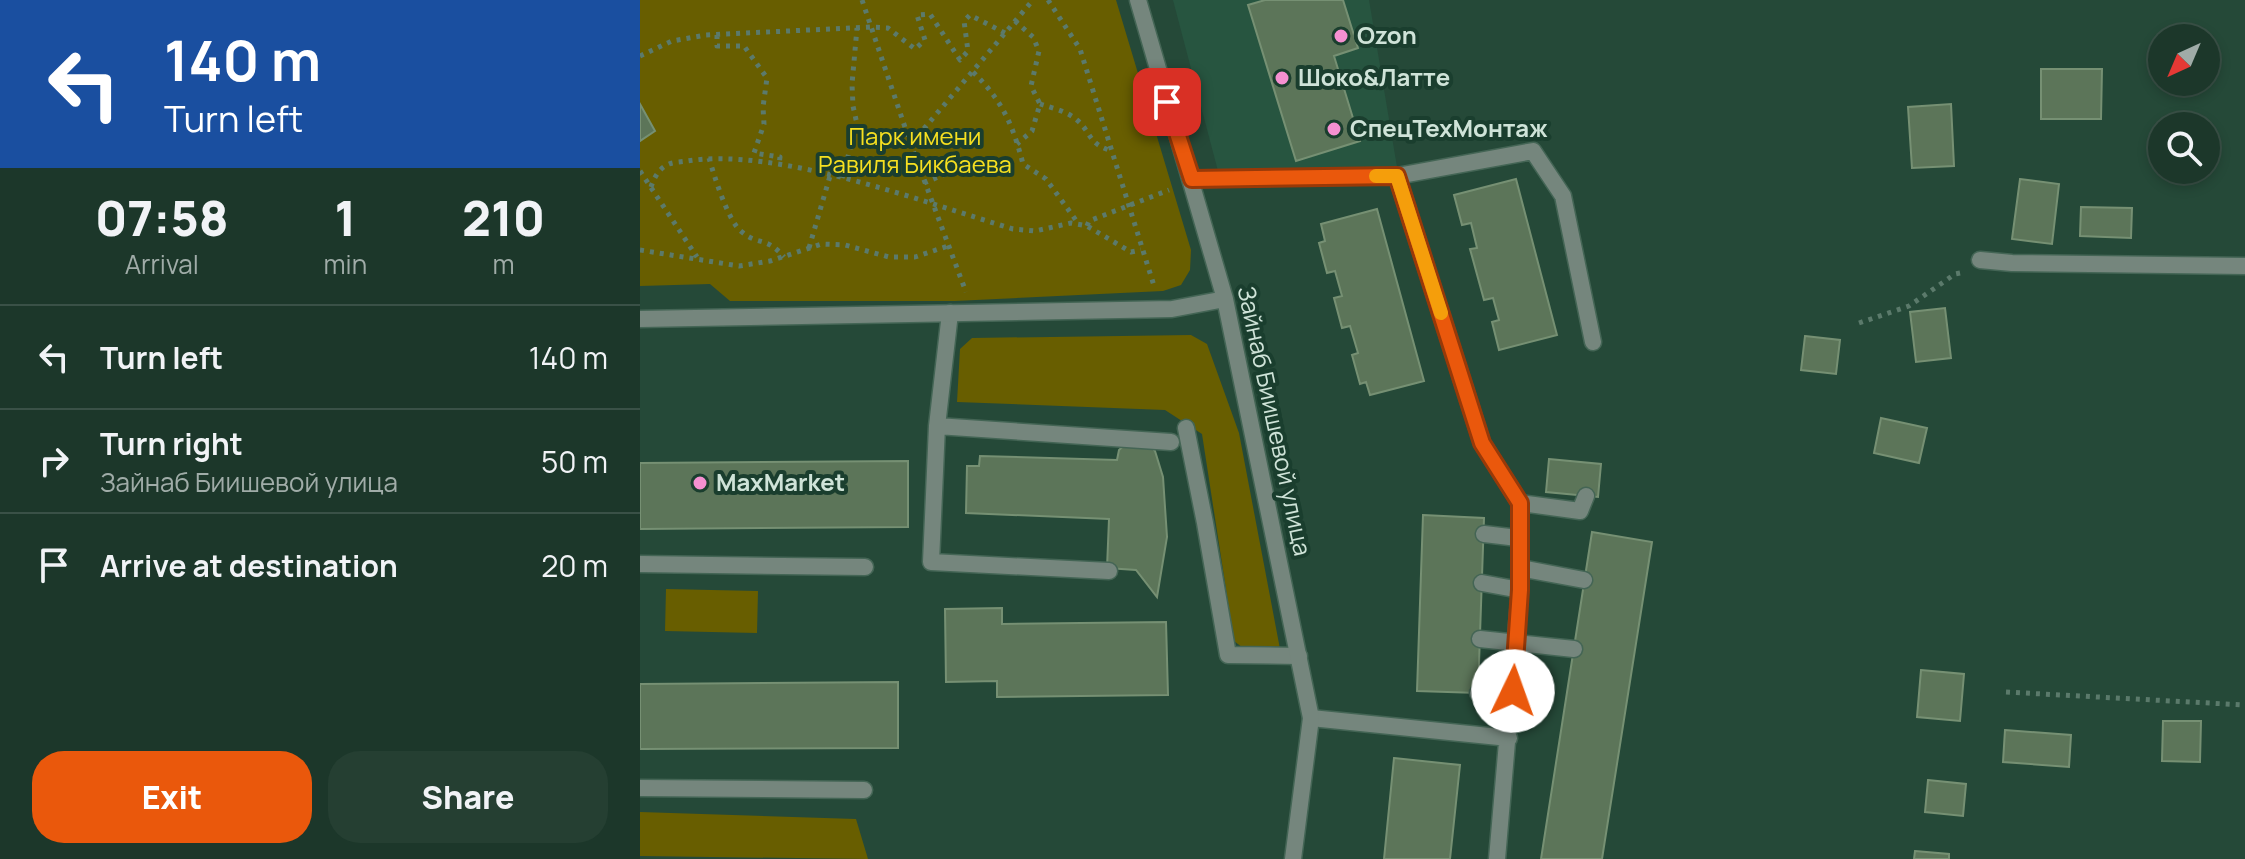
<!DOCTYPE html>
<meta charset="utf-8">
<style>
:root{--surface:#1c372a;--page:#253f32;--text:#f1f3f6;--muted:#a0aca8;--line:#3a5147;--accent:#ea580c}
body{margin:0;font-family:Manrope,sans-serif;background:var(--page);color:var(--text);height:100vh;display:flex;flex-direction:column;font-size:30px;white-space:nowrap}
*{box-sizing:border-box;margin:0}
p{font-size:26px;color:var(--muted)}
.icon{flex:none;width:44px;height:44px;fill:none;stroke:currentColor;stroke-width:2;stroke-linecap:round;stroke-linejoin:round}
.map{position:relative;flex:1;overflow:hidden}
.panel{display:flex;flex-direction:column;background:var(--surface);width:640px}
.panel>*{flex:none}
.guide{background:#1a4fa0;color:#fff;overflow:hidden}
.needle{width:52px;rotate:224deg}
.buttons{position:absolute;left:1508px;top:24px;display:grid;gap:16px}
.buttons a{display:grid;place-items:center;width:72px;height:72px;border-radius:50%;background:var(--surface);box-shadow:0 4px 12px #0003,0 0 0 2px var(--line);font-size:40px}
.pin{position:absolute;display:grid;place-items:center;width:68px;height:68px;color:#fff;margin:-34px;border-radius:16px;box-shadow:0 4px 12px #0006}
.me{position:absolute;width:88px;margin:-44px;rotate:3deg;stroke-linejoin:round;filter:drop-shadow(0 0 6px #0008)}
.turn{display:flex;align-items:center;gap:28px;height:168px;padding:0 32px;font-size:36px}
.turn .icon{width:104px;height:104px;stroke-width:2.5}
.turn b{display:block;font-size:56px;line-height:68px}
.eta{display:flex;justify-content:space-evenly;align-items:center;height:136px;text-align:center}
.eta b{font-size:48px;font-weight:800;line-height:56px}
.action{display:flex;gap:16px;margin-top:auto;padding:16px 32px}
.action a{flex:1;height:92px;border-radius:32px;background:var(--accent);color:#fff;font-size:32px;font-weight:800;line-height:92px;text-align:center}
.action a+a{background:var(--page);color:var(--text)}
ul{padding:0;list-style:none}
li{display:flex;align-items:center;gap:24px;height:104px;padding:0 32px;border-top:2px solid var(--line)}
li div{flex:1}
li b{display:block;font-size:30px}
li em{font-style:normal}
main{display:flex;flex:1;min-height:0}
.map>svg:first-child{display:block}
</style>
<main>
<section class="panel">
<div class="guide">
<div class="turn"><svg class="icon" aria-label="left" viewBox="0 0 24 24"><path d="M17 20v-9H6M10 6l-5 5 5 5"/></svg><div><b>140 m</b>Turn left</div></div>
</div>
<div class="eta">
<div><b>07:58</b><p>Arrival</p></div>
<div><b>1</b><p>min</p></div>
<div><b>210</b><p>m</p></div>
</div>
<ul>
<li><svg class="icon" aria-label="left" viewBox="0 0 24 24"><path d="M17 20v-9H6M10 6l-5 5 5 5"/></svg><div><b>Turn left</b></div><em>140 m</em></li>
<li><svg class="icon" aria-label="right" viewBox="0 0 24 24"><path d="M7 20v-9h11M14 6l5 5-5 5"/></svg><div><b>Turn right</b><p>Зайнаб Биишевой улица</p></div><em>50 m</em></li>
<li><svg class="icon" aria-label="arrive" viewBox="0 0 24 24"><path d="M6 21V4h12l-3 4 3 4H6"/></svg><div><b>Arrive at destination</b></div><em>20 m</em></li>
</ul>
<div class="action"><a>Exit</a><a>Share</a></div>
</section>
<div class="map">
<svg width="1605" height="859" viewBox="0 0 1605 859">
<rect width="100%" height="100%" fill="#254938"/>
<path fill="#275540" d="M533,0H729L757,167L578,171Z"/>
<path fill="#685e00" d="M0,0H476L551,250L550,270L541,285L523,291L315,301H90L70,284L0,286Z
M551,335L567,344L599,433L640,649L607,651L594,641L562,434L525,410L317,402L320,349L332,338Z
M26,589L118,591L117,633L25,631Z
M0,812L216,819L228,859L0,856Z"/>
<path fill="#5c7559" stroke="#769073" stroke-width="2" d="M625,0H703L718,48L694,56L720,141L656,161L608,5Z
M1401,69H1462L1461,119H1401Z
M0,104L15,131L0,141Z
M1311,104L1314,166L1272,168L1268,107Z
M876,179L917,335L859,350L852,322L859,320L853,298L844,300L830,249L837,248L831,223L822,225L814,195Z
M1380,179L1419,184L1412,244L1372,239Z
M1441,207L1492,208L1491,238L1440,236Z
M737,209L784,381L730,395L726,382L720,384L712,355L718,353L710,326L702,328L694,298L702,296L695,271L687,273L679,243L685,241L681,224Z
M1305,308L1311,358L1276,362L1270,312Z
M1165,336L1200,340L1196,374L1161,370Z
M1241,418L1287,428L1279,463L1234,453Z
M488,442L509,444L515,451L523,477L527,537L517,597L496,570L467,568L469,519L326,513L327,466H339L340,456L477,460L479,450Z
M909,459L961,464L958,497L906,492Z
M268,461V527L0,529V463Z
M783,515L844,518L838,693L777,691Z
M952,532L1012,542L962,859H901Z
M362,608V624L526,622L528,695L357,697V681L306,682L305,609Z
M1281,670L1324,674L1320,721L1277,717Z
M258,682V748L0,749V684Z
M1523,721H1561L1560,762L1522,761Z
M1365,730L1431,735L1429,767L1363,762Z
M754,758L820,765L810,859H744Z
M1288,780L1326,784L1323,816L1285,812Z
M1275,851L1309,854V859H1274Z"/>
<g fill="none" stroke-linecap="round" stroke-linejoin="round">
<defs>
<path id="lane" d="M757,176L893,151L923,196L953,342
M552,179L757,176L842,443L880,503V590L857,859
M1340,260L1372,263L1605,266
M310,313L297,426L291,562L469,571
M297,426L531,442
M546,428L565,523L588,655L659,656
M880,503L940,511L946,496
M844,534L878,538
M0,564L225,567
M880,568L944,580
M842,583L880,590
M840,639L934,649
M838,693L873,691
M671,718L869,738
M0,788L224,790"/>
<path id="street" d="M498,0L585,299L671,718L653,859
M0,319L532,309L585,299"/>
</defs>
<use href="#lane" stroke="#446555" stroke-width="19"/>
<use href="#street" stroke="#446555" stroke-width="19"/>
<path stroke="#5b7a6b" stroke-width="5" stroke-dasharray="4 6" stroke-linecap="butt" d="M222,0L271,145L326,292
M408,0L440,49L515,289
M375,21L393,37L399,51L391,86L400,104L392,131L377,144
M77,35V46H104L127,78L123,107L124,124L114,153L140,157L139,165
M0,56L32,41L66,35L230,27L248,28L275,49L285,40L277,15L290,14L320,60L328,51L324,21L330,15L365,33
M333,72C362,100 373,125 383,164L406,179L438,223
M400,104C412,108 427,111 437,120C451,132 448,143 469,150
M271,144L393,0
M69,158C74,175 88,222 102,232C119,246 126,236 144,257
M0,171L57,257
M202,178L217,124L213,106L212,84L217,28
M284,183L324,166
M11,187C14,178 19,168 29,164C34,162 41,162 47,161C138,147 283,202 373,229L395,231L431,223L447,226L491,252L501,250
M447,226L449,221L529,190
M169,248L190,176
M0,250L99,266L130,261L182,244L205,245L249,257H275L308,246
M1219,323L1269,306L1315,274L1325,272
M1366,692L1605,705"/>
<use href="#lane" stroke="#75867d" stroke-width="16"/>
<use href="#street" stroke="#75867d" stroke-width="16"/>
</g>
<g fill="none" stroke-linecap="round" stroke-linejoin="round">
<defs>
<path id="route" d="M527,102L552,179L757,176L842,443L880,503V590L873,691"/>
</defs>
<use href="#route" stroke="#983908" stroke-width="20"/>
<use href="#route" stroke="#ea580c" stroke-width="14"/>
<path stroke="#f59e0b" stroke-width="14" d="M736,176H757L801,313"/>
</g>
<g fill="#f590d1" stroke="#1a3e2e" stroke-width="3">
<circle cx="701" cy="36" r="8"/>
<circle cx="642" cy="78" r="8"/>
<circle cx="694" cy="129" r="8"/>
<circle cx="60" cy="483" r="8"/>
</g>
<g text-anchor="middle" stroke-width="8" stroke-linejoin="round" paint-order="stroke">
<g font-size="24" font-weight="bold" fill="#cfe3d8" stroke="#1a3e2e" text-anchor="start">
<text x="717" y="44">Ozon</text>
<text x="658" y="86">Шоко&amp;Латте</text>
<text x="710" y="137">СпецТехМонтаж</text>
<text x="76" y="491">MaxMarket</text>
</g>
<g font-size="24" fill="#f6e020" stroke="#1a3e2e">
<text x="275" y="145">Парк имени<tspan x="275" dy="28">Равиля Бикбаева</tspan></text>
</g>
<g font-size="24" fill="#cfe3d8" stroke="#1a3e2e">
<text transform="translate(634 421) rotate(78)" y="8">Зайнаб Биишевой улица</text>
</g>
</g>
</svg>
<div class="buttons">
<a><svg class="needle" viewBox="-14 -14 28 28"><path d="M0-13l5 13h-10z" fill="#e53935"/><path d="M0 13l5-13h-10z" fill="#a0aca8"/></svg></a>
<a><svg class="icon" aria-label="search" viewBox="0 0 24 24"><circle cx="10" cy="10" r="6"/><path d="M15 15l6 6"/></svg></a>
</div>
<div class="pin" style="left:527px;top:102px;background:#d93025"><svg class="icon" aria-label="arrive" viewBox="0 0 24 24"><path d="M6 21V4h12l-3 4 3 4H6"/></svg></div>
<svg class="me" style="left:873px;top:691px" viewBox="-20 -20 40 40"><circle r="19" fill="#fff"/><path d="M0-13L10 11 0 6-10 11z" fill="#ea580c"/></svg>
</div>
</main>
